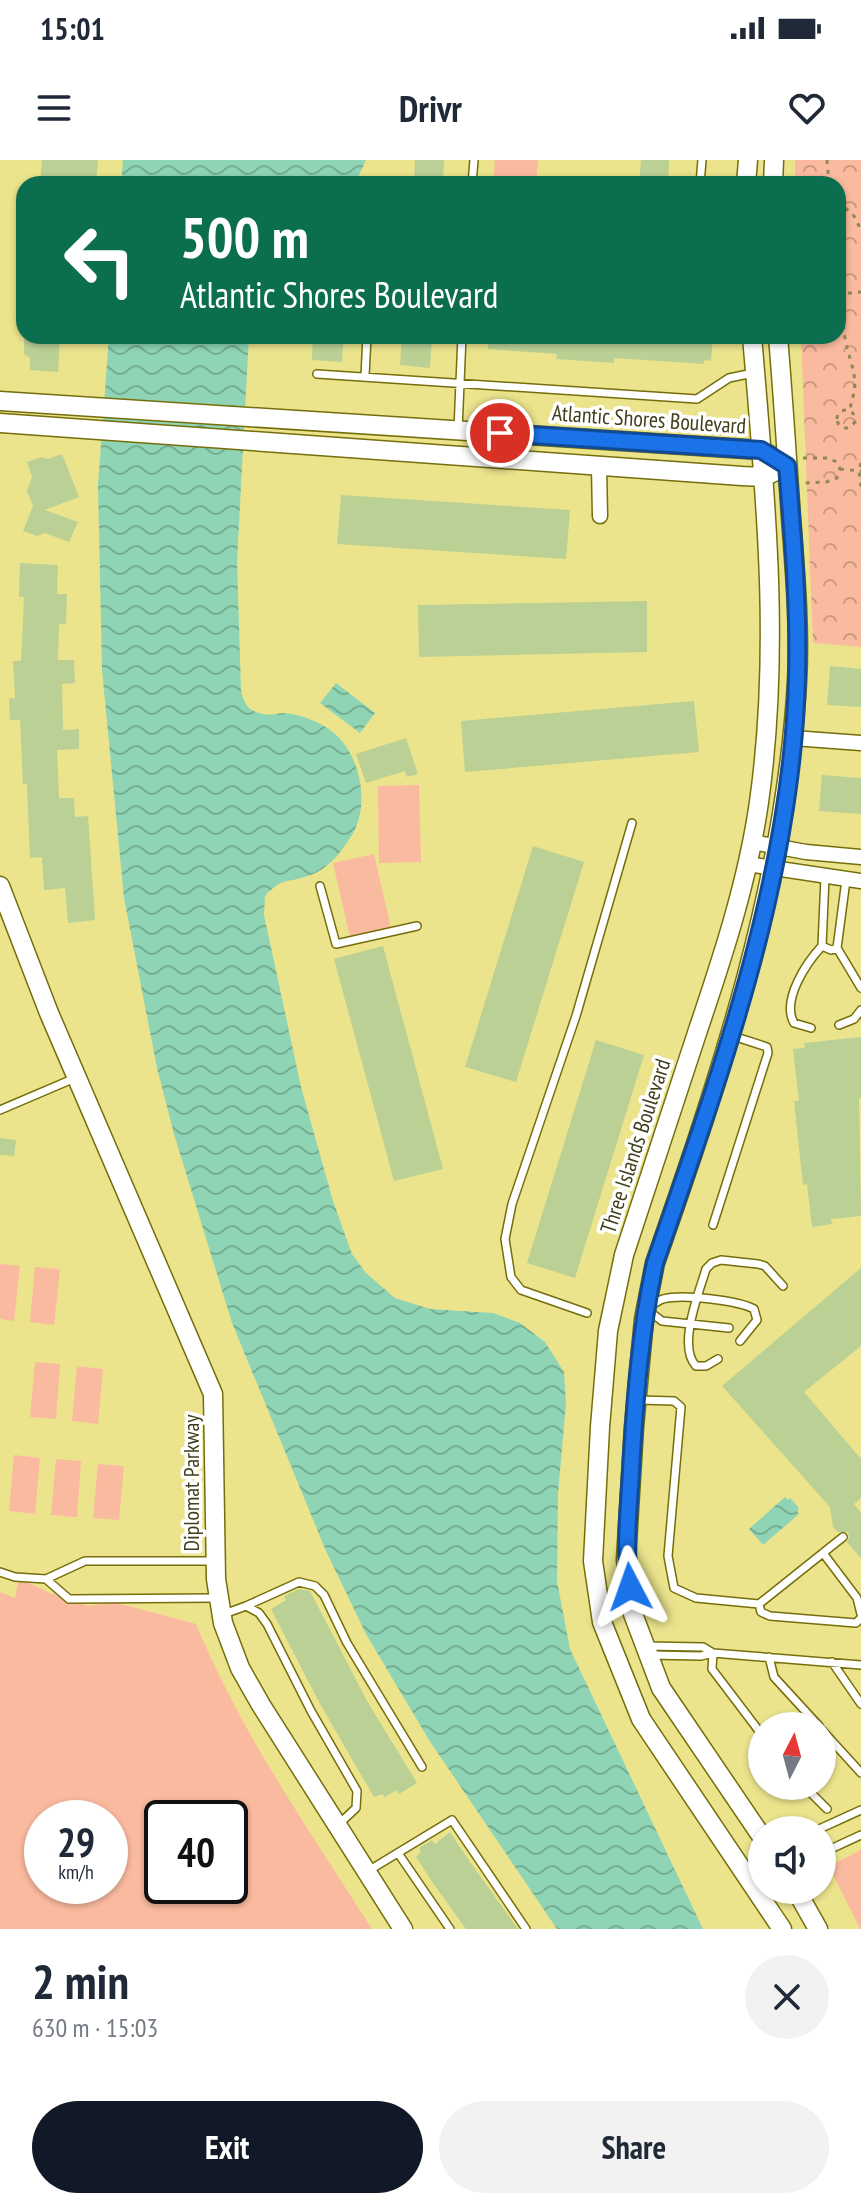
<!DOCTYPE html>
<meta charset="utf-8">
<style>
:root{--surface:#fff;--page:#f2f2f3;--text:#1f2937;--muted:#747a83;--accent:#111827}
body{margin:0;font-family:"PT Sans Narrow",sans-serif;background:var(--page);color:var(--text);height:100vh;display:flex;flex-direction:column;font-size:30px;white-space:nowrap}
*{box-sizing:border-box;margin:0}
p{font-size:26px;color:var(--muted)}
.icon{flex:none;width:44px;height:44px;fill:none;stroke:currentColor;stroke-width:2;stroke-linecap:round;stroke-linejoin:round}
.map{position:relative;height:1769px;overflow:hidden}
.details{display:flex;flex-direction:column;background:var(--surface);flex:1}
.details>*{flex:none}
.guide{position:absolute;left:16px;top:16px;width:830px;height:168px;border-radius:24px;box-shadow:0 2px 6px #0004;background:#0b6e4f;color:#fff;overflow:hidden}
.needle{width:52px;rotate:6deg}
.tools{position:absolute;left:748px;top:1552px;display:grid;gap:16px}
.tools a{display:grid;place-items:center;width:88px;height:88px;border-radius:50%;background:var(--surface);box-shadow:0 2px 6px #0004;font-size:40px}
.speed{position:absolute;left:24px;top:1640px;display:flex;gap:16px;font-size:40px;font-weight:700;text-align:center}
.speed>*{display:grid;place-content:center;width:104px;height:104px;border-radius:50%;background:var(--surface);box-shadow:0 2px 6px #0004;line-height:1}
.speed small{font-size:20px;font-weight:400}
.speed .limit{border:4px solid #111;border-radius:12px;background:#fff;color:#111}
.pin{position:absolute;display:grid;place-items:center;width:68px;height:68px;color:#fff;margin:-34px;border:4px solid #fff;border-radius:50%;box-shadow:0 2px 8px #0007}
.me{position:absolute;width:88px;margin:-44px;rotate:356deg;stroke-linejoin:round;filter:drop-shadow(0 0 6px #0008)}
.turn{display:flex;align-items:center;gap:28px;height:168px;padding:0 32px;font-size:36px}
.turn .icon{width:104px;height:104px;stroke-width:2.5}
.turn b{display:block;font-size:56px;line-height:68px}
.round{display:grid;place-items:center;flex:none;width:84px;height:84px;border-radius:42px;background:var(--page)}
.overview{display:flex;align-items:center;justify-content:space-between;height:136px;padding:0 32px}
h1{font-size:48px;font-weight:600;line-height:60px}
.button{display:flex;gap:16px;margin-top:auto;padding:16px 32px}
.button a{flex:1;height:92px;border-radius:48px;background:var(--accent);color:#fff;font-size:32px;font-weight:600;line-height:92px;text-align:center}
.button a+a{background:var(--page);color:var(--text)}
.status{display:flex;justify-content:space-between;align-items:center;height:56px;padding:0 40px;background:var(--surface);direction:ltr}
.status svg{height:22px;fill:currentColor}
header{display:flex;justify-content:space-between;align-items:center;height:104px;padding:0 32px;background:var(--surface);font-size:36px;font-weight:600}
.map>svg:first-child{display:block}
</style>
<div class="status"><b>15:01</b><svg viewBox="0 0 49 12"><path d="M0 12V9h3v3zM5 12V6h3v6zM10 12V3h3v9zM15 12V0h3v12zM26 1h20v11H26zM47 4h2v5h-2z"/></svg></div>
<header><svg class="icon" aria-label="menu" viewBox="0 0 24 24"><path d="M4 6h16M4 12h16M4 18h16"/></svg>Drivr<svg class="icon" aria-label="heart" viewBox="0 0 24 24"><path d="M12 20l-8-8c-3-5 5-10 8-4 3-6 11-1 8 4z"/></svg></header>
<div class="map">
<svg width="861" height="1769" viewBox="0 0 861 1769">
<defs>
<pattern id="park-crowns" width="20" height="18" patternUnits="userSpaceOnUse" patternTransform="scale(2)"><rect width="20" height="18" fill="#faba9f"/><path d="M2 6a3 3 0 1 1 6 0M12 15a3 3 0 1 1 6 0" fill="none" stroke="#cc9981"/></pattern>
<pattern id="water-waves" width="16" height="10" patternUnits="userSpaceOnUse" patternTransform="scale(2)"><rect width="16" height="10" fill="#8fd5b5"/><path d="M0 5q4-4 8 0t8 0" fill="none" stroke="#76ae92"/></pattern>
</defs>
<rect width="100%" height="100%" fill="#ebe48d"/>
<path fill="#faba9f" fill-rule="evenodd" d="M495,0H538L536,24H493Z
M419,625L421,702L379,703L378,626Z
M374,694L391,768L350,777L333,703Z
M0,1104L20,1106L14,1161L0,1159Z
M35,1107L60,1109L54,1165L30,1162Z
M35,1202L60,1204L56,1259L30,1257Z
M77,1206L103,1209L98,1264L72,1261Z
M14,1295L40,1298L35,1354L9,1351Z
M56,1299L81,1301L77,1357L51,1355Z
M98,1304L124,1306L119,1360L93,1358Z
M19,1418L50,1433L88,1446L114,1442L196,1464C241,1573 309,1670 372,1769H0V1432L15,1438ZM42,1658H110V1726H42ZM162,1658H230V1726H162Z
M861,1690V1769H860L829,1706Z"/>
<path fill="url(#park-crowns)" d="M795,0H861V487L813,483L801,176H838V24H795Z"/>
<path fill="url(#water-waves)" d="M123,0H366L355,24H121Z
M109,176H249L237,401L241,531C244,542 247,550 259,553C268,556 274,554 283,553C295,553 314,560 324,566C359,585 372,642 352,675C342,691 328,710 308,716C285,724 284,716 265,736L264,755L301,927L333,1041L352,1094L366,1113L395,1138L430,1149L493,1153L520,1163L545,1182L564,1212L566,1243L558,1334L557,1421L570,1489L703,1769H557L429,1580L366,1474L326,1391L232,1163L174,974L157,908L124,738L102,510L98,324Z
M336,523L375,553L360,573L320,543Z
M785,1337L788,1340L790,1338L799,1348L797,1351L799,1354L763,1385L749,1369Z"/>
<path fill="#bad094" d="M42,0H98L96,24H40Z
M415,0H444L443,24H414Z
M641,0H669L668,24H639Z
M24,176H60L58,212L30,210V198L24,194Z
M313,176H344L342,202L312,200Z
M402,176H432L430,208L400,205Z
M488,176H713L711,201L704,200V204L614,198V203L556,199L557,194L488,189Z
M62,294L79,337L45,350L78,362L69,382L45,373L37,376L23,371L33,346L27,331L32,317L27,302L42,297L48,299Z
M341,335L570,350L566,399L337,384Z
M20,403L58,405L57,434H67L66,464H59L58,500H74L75,523L62,524L63,570L79,569V589L57,590L59,638H74L75,657L88,656L95,760L68,763L65,728L44,730L42,697L30,698L27,624H23L20,560H10L9,538H15L13,501H21L24,437H19Z
M647,441V492L419,497L418,445Z
M830,506L861,509V547L827,545Z
M694,541L699,592L465,612L461,561Z
M406,578L418,614L407,617L405,611L366,623L356,594Z
M822,615L861,618V654L819,651Z
M533,686L584,702L516,922L465,907Z
M383,786L443,1009L394,1021L334,799Z
M861,877V938L859,939L861,1056L831,1059L832,1064L812,1067L807,1024L803,1025L794,941H799L793,889L805,888L804,883Z
M596,880L644,895L575,1118L527,1103Z
M0,978L16,980L14,996L0,995Z
M861,1108V1186L804,1232L861,1299V1338L854,1344L861,1353V1398L847,1382L849,1377L848,1372H838L833,1367L830,1347L722,1226Z
M299,1429L310,1431L367,1541L417,1623L399,1634L396,1630L385,1637L382,1634L374,1637L320,1544L271,1449L286,1440L284,1436Z
M450,1672L468,1699L518,1769H466L433,1723L416,1697L421,1692L419,1688L432,1680L435,1684Z"/>
<g fill="none" stroke-linecap="round" stroke-linejoin="round">
<defs>
<path id="service" d="M472,24L474,0
M700,24L702,0
M317,214L697,239L729,218L753,213
M365,216L367,176
M458,270L462,176
M825,717L822,786L831,790L837,788L846,720
M320,726L336,784L417,766
M837,788L861,828
M839,865L854,859L861,850
M811,868L794,863C781,840 807,802 822,786
M0,950L75,918
M713,1065L768,893L767,887L733,876
M587,1153L521,1130L511,1117L505,1079L512,1044L576,856L632,663
M729,1168L662,1161L646,1149C651,1146 657,1141 663,1139C682,1134 737,1140 754,1149L757,1160L740,1181
M718,1199L706,1206H696C677,1186 699,1133 706,1109L712,1103L721,1100L758,1104L765,1106L783,1126
M639,1240L674,1241L681,1247L668,1396L674,1428L696,1438L759,1444L843,1377
M823,1393L857,1438L861,1454
M0,1412L15,1417L46,1419L85,1401H213
M46,1419L69,1439L216,1438
M759,1444L761,1452L770,1456L856,1463L861,1458
M246,1446L299,1422L315,1426L324,1435L347,1483L422,1607
M224,1454L246,1446L259,1453L267,1464L311,1551L357,1631L356,1648L339,1664
M645,1486L703,1487L713,1493L701,1496L650,1495
M769,1497L774,1517L819,1566
M832,1502L861,1544
M822,1570L861,1613
M762,1575L712,1509L713,1493L861,1505
M804,1626L827,1649
M817,1670L861,1650
M398,1693L450,1769
M822,1693L861,1675
M368,1711L452,1660L526,1769"/>
<path id="minor" d="M599,306L600,356
M793,578L861,583
M752,682L806,692L861,697
M747,704L861,721"/>
<path id="tertiary" d="M746,24L748,0
M773,24L774,0
M752,176C765,331 781,487 759,642C748,720 723,796 698,870C674,945 649,1020 624,1095L608,1171L600,1267L593,1401L602,1462L641,1559L782,1769
M0,241L761,290L771,296
M0,263L742,316L763,317L774,312
M0,726L49,853L213,1234L216,1419L223,1463L240,1508L261,1545L403,1769
M762,1677L661,1528L633,1454L626,1400L634,1267L644,1159L655,1103C721,914 785,724 797,522C800,467 795,412 791,358C787,297 783,237 778,176
M796,1730L818,1769"/>
</defs>
<use href="#service" stroke="#756e0b" stroke-width="10"/>
<use href="#minor" stroke="#756e0b" stroke-width="17"/>
<use href="#tertiary" stroke="#756e0b" stroke-width="21"/>
<path stroke="#8f8b50" stroke-width="3" stroke-dasharray="4 6" stroke-linecap="butt" d="M827,0L829,24
M838,41L854,56L861,70
M838,107L842,111L843,120C843,138 842,159 845,178C851,210 861,215 849,251
M838,134L861,132
M837 259a9 9 0 1 1 18 0a9 9 0 1 1-18 0Z
M803,298H827L837,302L840,309L837,318L826,322L805,323
M861,303L859,310L861,328
M840,309L861,311"/>
<use href="#service" stroke="#fff" stroke-width="7"/>
<use href="#minor" stroke="#fff" stroke-width="14"/>
<use href="#tertiary" stroke="#fff" stroke-width="18"/>
</g>
<g fill="none" stroke-linecap="round" stroke-linejoin="round">
<defs>
<path id="route" d="M500,273L761,290L787,306C793,376 799,447 797,518C792,719 720,915 655,1103C640,1172 635,1241 631,1311C629,1349 624,1388 630,1427"/>
</defs>
<use href="#route" stroke="#114b97" stroke-width="20"/>
<use href="#route" stroke="#1a73e8" stroke-width="14"/>
</g>
<g text-anchor="middle" stroke-width="7" stroke-linejoin="round" paint-order="stroke">
<g font-size="22" fill="#413e1b" stroke="#fff">
<text transform="translate(649 259) rotate(4)" y="8">Atlantic Shores Boulevard</text>
<text transform="translate(635 986) rotate(-72)" y="8">Three Islands Boulevard</text>
<text transform="translate(191 1323) rotate(-90)" y="8">Diplomat Parkway</text>
</g>
</g>
</svg>
<div class="tools">
<a><svg class="needle" viewBox="-14 -14 28 28"><path d="M0-13l5 13h-10z" fill="#e53935"/><path d="M0 13l5-13h-10z" fill="#747a83"/></svg></a>
<a><svg class="icon" aria-label="sound" viewBox="0 0 24 24"><path d="M4 9h4l5-4v14l-5-4H4zM17 9q2 3 0 6"/></svg></a>
</div>
<div class="speed"><div>29<small>km/h</small></div><div class="limit">40</div></div>
<div class="pin" style="left:500px;top:273px;background:#d93025"><svg class="icon" aria-label="arrive" viewBox="0 0 24 24"><path d="M6 21V4h12l-3 4 3 4H6"/></svg></div>
<svg class="me" style="left:630px;top:1427px" viewBox="-20 -20 40 40"><path d="M0-17L14 15 0 8-14 15z" fill="#1a73e8" stroke="#fff" stroke-width="4"/></svg>
<div class="guide">
<div class="turn"><svg class="icon" aria-label="left" viewBox="0 0 24 24"><path d="M17 20v-9H6M10 6l-5 5 5 5"/></svg><div><b>500 m</b>Atlantic Shores Boulevard</div></div>
</div>
</div>
<section class="details">
<div class="overview"><div><h1>2 min</h1><p>630 m · 15:03</p></div><a class="round"><svg class="icon" aria-label="close" viewBox="0 0 24 24"><path d="M6 6l12 12M18 6L6 18"/></svg></a></div>
<div class="button"><a>Exit</a><a>Share</a></div>
</section>
